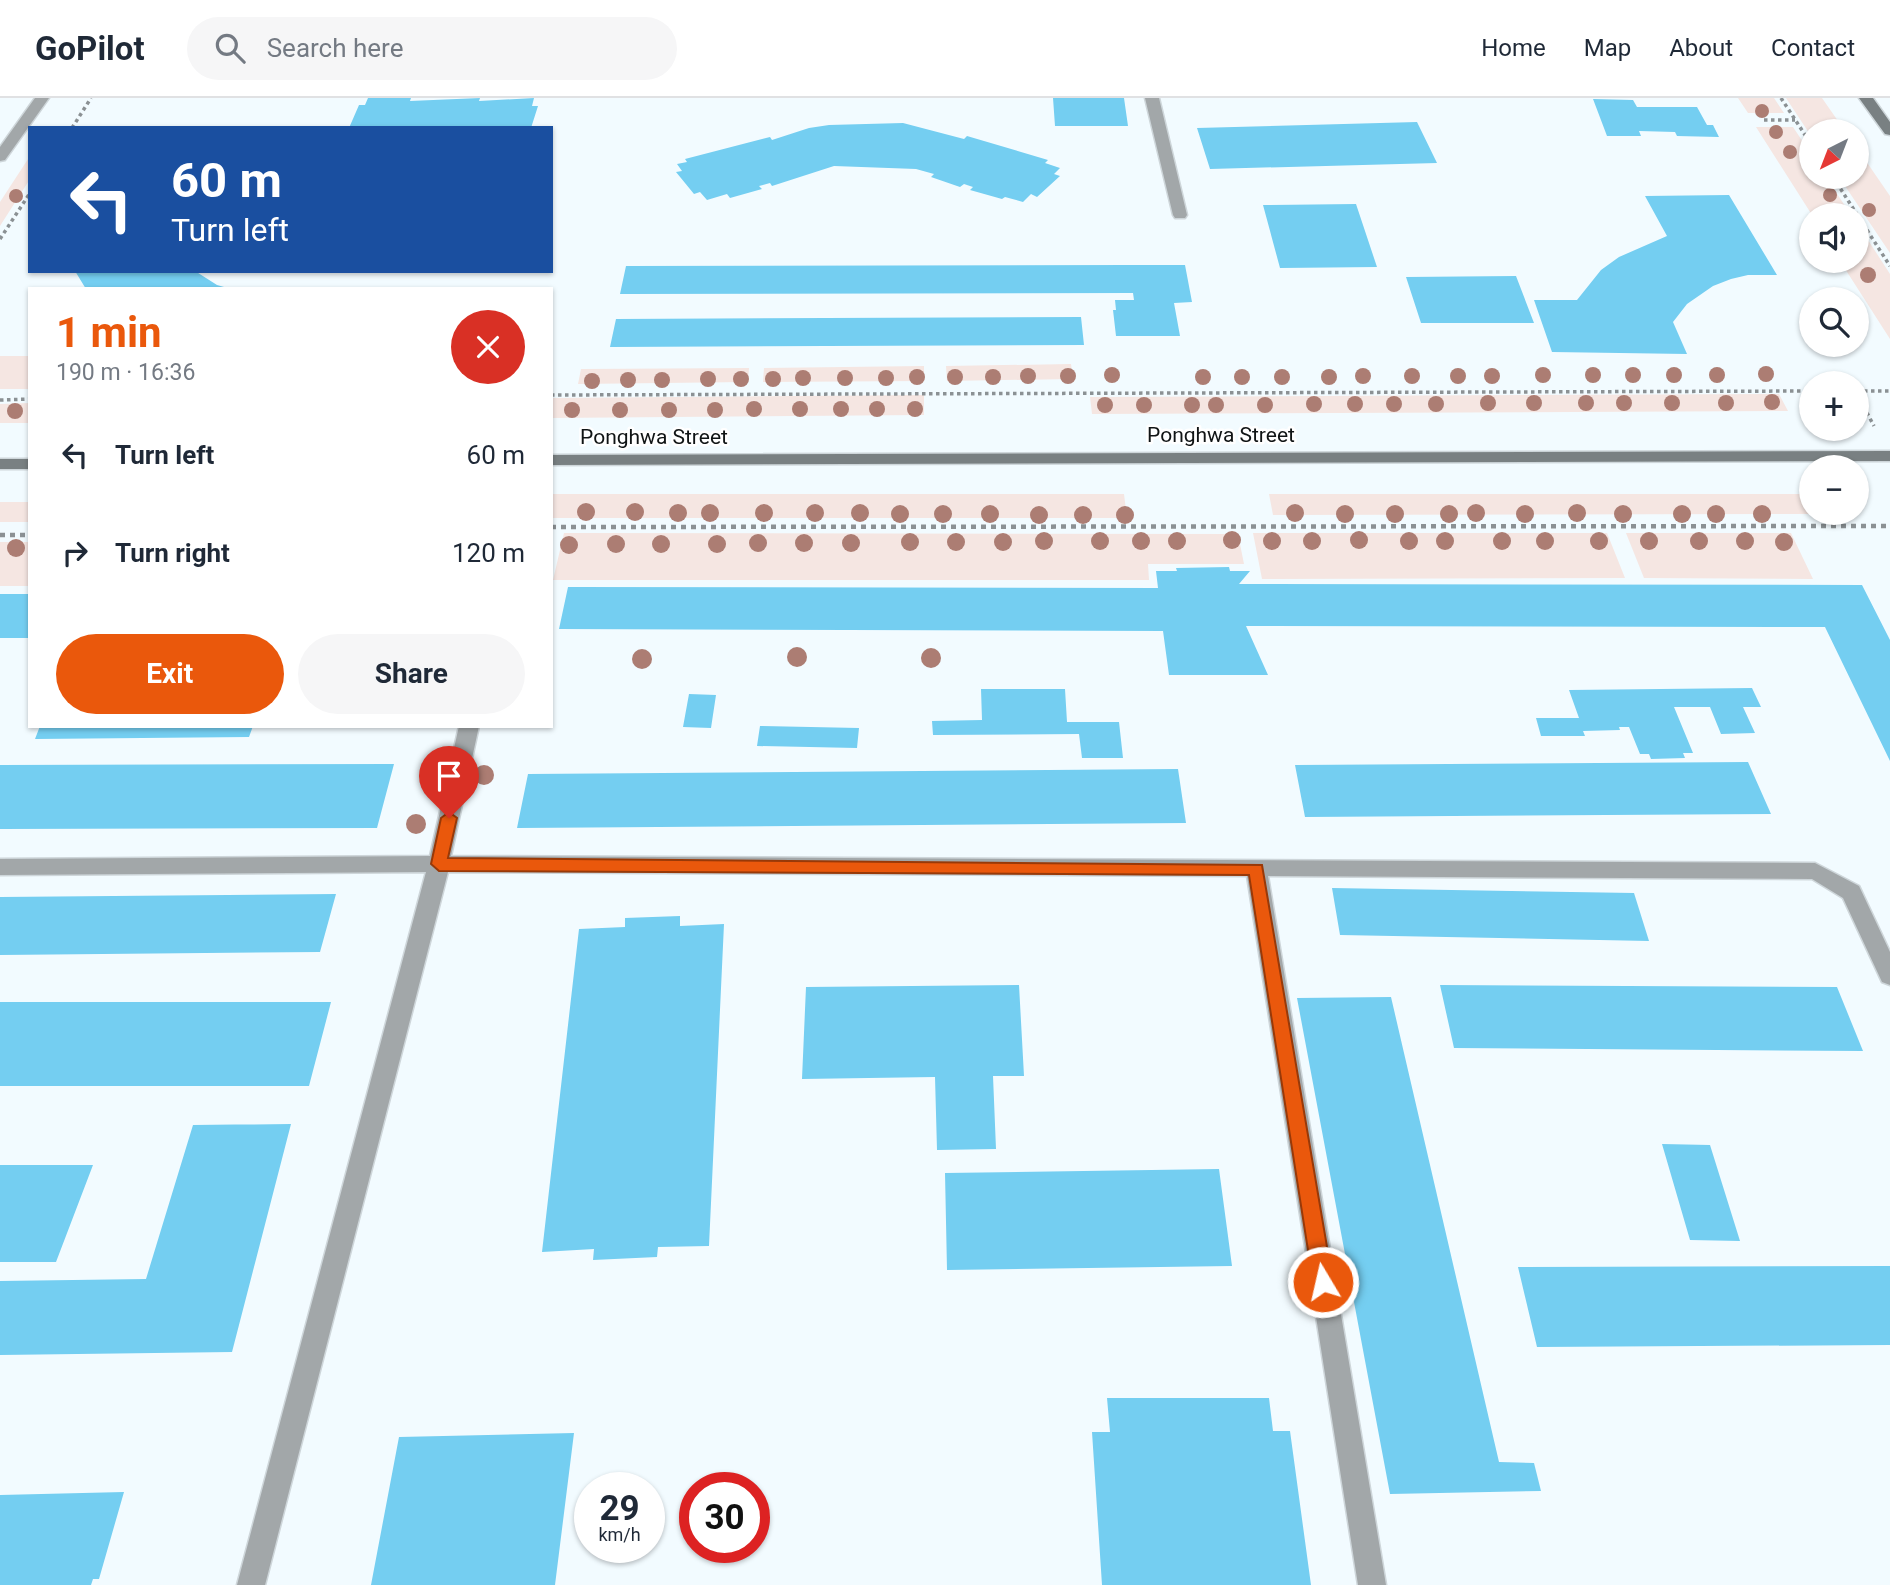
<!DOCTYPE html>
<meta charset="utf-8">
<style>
:root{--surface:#fff;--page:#f6f6f7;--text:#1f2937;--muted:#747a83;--line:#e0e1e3;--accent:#ea580c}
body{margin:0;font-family:Roboto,sans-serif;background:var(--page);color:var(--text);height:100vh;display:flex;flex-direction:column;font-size:26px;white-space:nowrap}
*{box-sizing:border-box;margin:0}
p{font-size:23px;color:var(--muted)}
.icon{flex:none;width:38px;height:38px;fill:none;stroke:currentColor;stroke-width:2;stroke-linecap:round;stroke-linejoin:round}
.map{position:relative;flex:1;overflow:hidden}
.details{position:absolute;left:28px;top:189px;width:525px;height:441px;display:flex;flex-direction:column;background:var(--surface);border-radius:0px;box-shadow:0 2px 5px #0004}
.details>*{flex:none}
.top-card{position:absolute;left:28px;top:28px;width:525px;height:147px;border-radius:0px;box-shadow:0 2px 5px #0004;background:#1a4fa0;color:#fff;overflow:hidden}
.needle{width:46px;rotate:222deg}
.tools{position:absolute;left:1799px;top:21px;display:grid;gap:14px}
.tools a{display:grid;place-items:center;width:70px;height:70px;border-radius:50%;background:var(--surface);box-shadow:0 2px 5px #0004;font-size:35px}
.speed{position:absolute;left:574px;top:1374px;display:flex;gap:14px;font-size:35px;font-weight:700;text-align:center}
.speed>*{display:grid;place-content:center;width:91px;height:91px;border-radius:50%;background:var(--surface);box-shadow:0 2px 5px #0004;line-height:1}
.speed small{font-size:18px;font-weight:400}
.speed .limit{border:10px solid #d22;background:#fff;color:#111}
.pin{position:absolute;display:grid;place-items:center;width:60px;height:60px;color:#fff;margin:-72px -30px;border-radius:50% 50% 50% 0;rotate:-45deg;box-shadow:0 0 7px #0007}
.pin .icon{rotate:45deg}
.me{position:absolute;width:77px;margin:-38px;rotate:351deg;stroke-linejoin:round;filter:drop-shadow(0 0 5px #0008)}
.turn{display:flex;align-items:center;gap:24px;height:147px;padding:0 28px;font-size:32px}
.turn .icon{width:91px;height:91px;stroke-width:2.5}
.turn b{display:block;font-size:49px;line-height:60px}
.round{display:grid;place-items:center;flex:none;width:74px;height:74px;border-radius:37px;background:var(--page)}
.head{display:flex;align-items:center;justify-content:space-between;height:119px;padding:0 28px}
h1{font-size:42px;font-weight:700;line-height:52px;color:var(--accent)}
.button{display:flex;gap:14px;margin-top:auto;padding:14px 28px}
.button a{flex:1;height:80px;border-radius:42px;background:var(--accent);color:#fff;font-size:28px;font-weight:700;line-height:80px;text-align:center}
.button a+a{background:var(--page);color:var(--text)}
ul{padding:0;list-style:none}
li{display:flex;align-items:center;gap:21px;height:98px;padding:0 28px}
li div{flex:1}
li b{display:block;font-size:26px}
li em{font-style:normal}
header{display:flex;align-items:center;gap:42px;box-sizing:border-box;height:98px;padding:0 35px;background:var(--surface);border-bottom:2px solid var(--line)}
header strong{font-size:33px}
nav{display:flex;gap:38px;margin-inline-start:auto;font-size:24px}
.search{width:490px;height:63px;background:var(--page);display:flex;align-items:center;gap:18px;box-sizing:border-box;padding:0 24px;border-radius:38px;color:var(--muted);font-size:26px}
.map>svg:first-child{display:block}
</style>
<header>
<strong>GoPilot</strong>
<div class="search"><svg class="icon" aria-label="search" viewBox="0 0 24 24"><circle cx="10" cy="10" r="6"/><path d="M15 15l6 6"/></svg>Search here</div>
<nav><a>Home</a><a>Map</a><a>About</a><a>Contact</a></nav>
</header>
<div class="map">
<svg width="1890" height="1487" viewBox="0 0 1890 1487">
<rect width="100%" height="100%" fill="#f2fbff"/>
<path fill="#f5e6e2" d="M1738,0H1774L1784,15H1748Z
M1786,0H1822L1845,33H1811V38Z
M1756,29H1793L1811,56V79H1826L1851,117H1812Z
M1857,50L1890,98V155L1839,79H1857Z
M30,58V81L0,128V104Z
M1857,125L1890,176V241L1840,163H1857Z
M0,258H30V291H0Z
M1071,266L1073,281L947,283L946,268Z
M924,268V283L763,284L764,270Z
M749,270L748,284L578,286L581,271Z
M1779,296L1788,313L1092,316L1090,299Z
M924,297V317L551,320V300Z
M30,305V325H0V306Z
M551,396H1124L1127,420H551Z
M1269,396H1801L1812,416L1273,417Z
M0,404H30V424H0Z
M564,435L1238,436L1244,466H1148L1149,482H553Z
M1253,435H1607L1625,480L1262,481Z
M1626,435H1791L1813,481L1644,480Z
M0,444H30V488H0Z"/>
<path fill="#74cef1" d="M368,0H411L410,3L480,0L479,3L534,0L532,8H538L531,30H349L359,7H365Z
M1053,0H1124L1128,28H1055Z
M1593,1L1633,2L1637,9H1697L1707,27H1713L1719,39L1677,38L1675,34L1639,33L1641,38H1607Z
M1417,24L1437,65L1210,71L1197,30Z
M903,25L964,41L967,38L1048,62L1045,65L1060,70L1054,76L1060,78L1037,99L1031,96L1023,104L1005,99L1002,101L970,92L973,89L964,86L960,89L931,79L934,76L916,71L834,68L772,88L770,85L759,88L762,91L730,100L727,96L707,102L700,94L694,96L676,74L682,73L677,66L687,64L685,61L770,39L772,42L809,30L829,27Z
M1729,97L1777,177H1748L1731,181L1713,188L1687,206L1673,224L1687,256L1552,254L1534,202H1577L1601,172L1619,159L1667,138L1645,98Z
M1356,106L1377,169L1280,170L1263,107Z
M1129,167H1185L1192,204L1174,205L1180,238H1116L1113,212H1116L1115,202H1134L1133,195L620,196L626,168Z
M75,173H195L217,187L231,191H86Z
M1516,178L1534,225H1421L1406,179Z
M1081,219L1084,247L610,249L616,221Z
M1229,469L1230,473H1250L1239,486L1862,487L1890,542V663L1825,529L1246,528L1268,577H1169L1163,533L559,531L568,489L1158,490L1156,473H1177L1176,470Z
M0,496H30V540H0Z
M1752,590L1761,609H1743L1755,635L1721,636L1710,609H1674L1693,655H1683L1685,660L1651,661L1649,656H1640L1629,629H1619L1620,632L1583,633L1585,638H1541L1536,620H1579L1569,592Z
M981,591H1065L1067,624H1119L1123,660H1082L1079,636L933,637L932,623L982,622Z
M689,596L716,597L711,630L683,629Z
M40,628H253L249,639L35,641Z
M760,628L859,630L857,650L757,648Z
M1748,664L1771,716L1305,719L1295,667Z
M394,666L377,730L0,731V667Z
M1178,671L1186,725L517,730L528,676Z
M1332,790L1634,795L1649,843L1340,837Z
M336,796L320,854L0,857V799Z
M680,818V828L724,826L709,1148L658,1149L657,1159L593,1162L594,1151L542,1154L579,831L625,829V820Z
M1019,887L1024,978H993L996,1051L937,1052L935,979L802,981L806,889Z
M1440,887L1837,889L1863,953L1454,950Z
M1391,899L1499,1364L1534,1365L1541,1393L1390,1396L1297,900Z
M0,904H331L309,988H0Z
M291,1026L232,1254L0,1257V1183L146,1181L193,1027Z
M1662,1046L1710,1047L1740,1143L1690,1142Z
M0,1067H93L56,1164H0Z
M1219,1071L1232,1168L947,1172L945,1075Z
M1890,1168V1247L1537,1249L1518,1169Z
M1107,1300H1269L1273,1333H1290L1311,1487H1102L1092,1334H1110Z
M574,1335L555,1487H371L399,1339Z
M124,1394L99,1481H93L91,1487H0V1397Z"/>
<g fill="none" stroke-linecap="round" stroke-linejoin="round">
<defs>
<path id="street" d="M35,0H49L5,62L0,63V49Z
M1145,0H1159L1187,117L1185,120H1175L1173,117Z
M459,628H479L451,758L1815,765L1859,788L1890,854V887L1882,884L1843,800L1812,781L1268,778L1386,1487H1358L1247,778L448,774L265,1487H237L426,774L0,777V761L430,758Z"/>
<path id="secondary" d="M1859,0H1873L1890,24V37L1885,36Z
M1890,353V363L551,367V357Z
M0,361H30V371H0Z"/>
</defs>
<use href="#street" stroke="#ced6da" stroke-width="3"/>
<use href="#secondary" stroke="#ced6da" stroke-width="3"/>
<path stroke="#8b9194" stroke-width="3.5" stroke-dasharray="3.5 3.5" stroke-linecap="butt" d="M1781,0L1811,46
M1764,22H1795
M72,30L91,0
M1833,79L1890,168
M0,141L30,95
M1857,293H1890
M1857,296L1874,328
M551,297L1811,293
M0,302L30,301"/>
<path stroke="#8b9194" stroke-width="4.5" stroke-dasharray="5 5" stroke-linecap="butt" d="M551,429L1890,428
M0,437H30"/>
<use href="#street" fill="#a2a7a9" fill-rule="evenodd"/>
<use href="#secondary" fill="#798082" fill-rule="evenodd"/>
</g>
<g fill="#ac7d73">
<circle cx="1762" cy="13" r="7"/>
<circle cx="1776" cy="34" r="7"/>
<circle cx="1790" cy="54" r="7"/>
<circle cx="1830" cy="97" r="7"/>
<circle cx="16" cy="98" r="7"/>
<circle cx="1869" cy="112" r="7"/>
<circle cx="1868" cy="177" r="8"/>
<circle cx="1766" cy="276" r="8"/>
<circle cx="1112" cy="277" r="8"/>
<circle cx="1543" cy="277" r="8"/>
<circle cx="1593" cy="277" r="8"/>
<circle cx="1633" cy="277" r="8"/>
<circle cx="1674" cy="277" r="8"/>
<circle cx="1717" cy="277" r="8"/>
<circle cx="1028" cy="278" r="8"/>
<circle cx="1068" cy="278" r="8"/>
<circle cx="1363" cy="278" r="8"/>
<circle cx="1412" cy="278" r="8"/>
<circle cx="1458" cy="278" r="8"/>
<circle cx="1492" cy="278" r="8"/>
<circle cx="917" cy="279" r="8"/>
<circle cx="955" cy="279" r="8"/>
<circle cx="993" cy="279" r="8"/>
<circle cx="1203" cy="279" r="8"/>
<circle cx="1242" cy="279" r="8"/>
<circle cx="1282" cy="279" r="8"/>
<circle cx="1329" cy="279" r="8"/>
<circle cx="803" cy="280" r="8"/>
<circle cx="845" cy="280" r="8"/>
<circle cx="886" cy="280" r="8"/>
<circle cx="708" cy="281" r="8"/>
<circle cx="741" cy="281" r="8"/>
<circle cx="773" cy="281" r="8"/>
<circle cx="628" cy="282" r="8"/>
<circle cx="662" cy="282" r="8"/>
<circle cx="592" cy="283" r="8"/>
<circle cx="1772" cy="304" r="8"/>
<circle cx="1488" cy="305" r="8"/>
<circle cx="1534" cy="305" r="8"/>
<circle cx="1586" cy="305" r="8"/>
<circle cx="1624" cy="305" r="8"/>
<circle cx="1672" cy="305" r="8"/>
<circle cx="1726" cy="305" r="8"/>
<circle cx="1314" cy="306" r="8"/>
<circle cx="1355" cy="306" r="8"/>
<circle cx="1394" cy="306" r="8"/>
<circle cx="1436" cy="306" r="8"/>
<circle cx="1105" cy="307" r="8"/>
<circle cx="1144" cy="307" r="8"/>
<circle cx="1192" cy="307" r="8"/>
<circle cx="1216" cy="307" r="8"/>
<circle cx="1265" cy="307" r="8"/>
<circle cx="754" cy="311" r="8"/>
<circle cx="800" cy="311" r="8"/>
<circle cx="841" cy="311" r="8"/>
<circle cx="877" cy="311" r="8"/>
<circle cx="915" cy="311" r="8"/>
<circle cx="572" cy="312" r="8"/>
<circle cx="620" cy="312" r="8"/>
<circle cx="669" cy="312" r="8"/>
<circle cx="715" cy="312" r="8"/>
<circle cx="15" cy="313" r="8"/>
<circle cx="586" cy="414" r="9"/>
<circle cx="635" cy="414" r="9"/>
<circle cx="678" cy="415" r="9"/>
<circle cx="710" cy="415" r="9"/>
<circle cx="764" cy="415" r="9"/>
<circle cx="815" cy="415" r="9"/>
<circle cx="860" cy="415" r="9"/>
<circle cx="1295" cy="415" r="9"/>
<circle cx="1476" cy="415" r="9"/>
<circle cx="1577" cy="415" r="9"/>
<circle cx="900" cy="416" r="9"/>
<circle cx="943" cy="416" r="9"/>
<circle cx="990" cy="416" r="9"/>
<circle cx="1345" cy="416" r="9"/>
<circle cx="1395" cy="416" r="9"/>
<circle cx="1449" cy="416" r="9"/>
<circle cx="1525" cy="416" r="9"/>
<circle cx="1623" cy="416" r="9"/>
<circle cx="1682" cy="416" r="9"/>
<circle cx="1716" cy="416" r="9"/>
<circle cx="1762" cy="416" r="9"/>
<circle cx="1039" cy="417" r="9"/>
<circle cx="1083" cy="417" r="9"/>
<circle cx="1125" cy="417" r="9"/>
<circle cx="1232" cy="442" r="9"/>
<circle cx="1359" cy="442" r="9"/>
<circle cx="1044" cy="443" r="9"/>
<circle cx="1100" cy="443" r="9"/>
<circle cx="1141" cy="443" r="9"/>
<circle cx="1177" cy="443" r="9"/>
<circle cx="1272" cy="443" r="9"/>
<circle cx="1312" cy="443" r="9"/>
<circle cx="1409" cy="443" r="9"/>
<circle cx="1445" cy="443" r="9"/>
<circle cx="1502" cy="443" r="9"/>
<circle cx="1545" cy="443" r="9"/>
<circle cx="1599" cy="443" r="9"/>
<circle cx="1649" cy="443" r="9"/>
<circle cx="1699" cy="443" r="9"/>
<circle cx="1745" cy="443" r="9"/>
<circle cx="910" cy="444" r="9"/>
<circle cx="956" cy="444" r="9"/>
<circle cx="1003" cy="444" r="9"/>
<circle cx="1784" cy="444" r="9"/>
<circle cx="758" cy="445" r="9"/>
<circle cx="804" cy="445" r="9"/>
<circle cx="851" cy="445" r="9"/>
<circle cx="616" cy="446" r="9"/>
<circle cx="661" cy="446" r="9"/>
<circle cx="717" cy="446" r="9"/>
<circle cx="569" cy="447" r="9"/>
<circle cx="16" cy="450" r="9"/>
<circle cx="797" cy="559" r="10"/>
<circle cx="931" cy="560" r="10"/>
<circle cx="642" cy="561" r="10"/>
<circle cx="484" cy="677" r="10"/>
<circle cx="416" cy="726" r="10"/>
</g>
<path fill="#ea580c" stroke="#983908" stroke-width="2" d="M449,714L457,720L448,760L1262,767L1333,1184L1330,1190L1323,1193L1316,1190L1313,1184L1249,777L439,773L431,766L441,720Z"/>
<g text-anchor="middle" stroke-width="5" stroke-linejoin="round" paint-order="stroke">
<g font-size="21" fill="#101415" stroke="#fff">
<text x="1221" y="344">Ponghwa Street</text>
<text x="654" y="346">Ponghwa Street</text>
</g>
</g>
</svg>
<div class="tools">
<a><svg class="needle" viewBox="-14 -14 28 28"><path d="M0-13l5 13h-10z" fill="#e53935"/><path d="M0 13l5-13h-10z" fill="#747a83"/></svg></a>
<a><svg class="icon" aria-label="sound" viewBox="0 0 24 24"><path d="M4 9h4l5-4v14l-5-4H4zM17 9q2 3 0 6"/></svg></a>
<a><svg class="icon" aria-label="search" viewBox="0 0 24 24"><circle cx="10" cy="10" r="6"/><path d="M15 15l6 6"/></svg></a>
<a>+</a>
<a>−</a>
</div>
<div class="speed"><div>29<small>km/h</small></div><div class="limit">30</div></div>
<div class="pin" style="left:449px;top:720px;background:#d93025"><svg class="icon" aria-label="arrive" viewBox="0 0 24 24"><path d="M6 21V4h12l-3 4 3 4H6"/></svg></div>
<svg class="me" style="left:1323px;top:1184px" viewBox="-20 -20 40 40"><circle r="17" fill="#ea580c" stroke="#fff" stroke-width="3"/><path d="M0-11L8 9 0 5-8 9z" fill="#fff"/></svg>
<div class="top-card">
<div class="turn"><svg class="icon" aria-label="left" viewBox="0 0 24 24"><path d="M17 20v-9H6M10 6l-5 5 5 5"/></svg><div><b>60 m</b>Turn left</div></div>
</div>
<section class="details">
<div class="head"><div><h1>1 min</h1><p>190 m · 16:36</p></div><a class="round" style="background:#d93025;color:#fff"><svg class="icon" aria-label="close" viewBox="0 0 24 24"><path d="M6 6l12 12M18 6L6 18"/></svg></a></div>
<ul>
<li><svg class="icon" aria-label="left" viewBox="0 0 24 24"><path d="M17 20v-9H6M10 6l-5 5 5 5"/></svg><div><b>Turn left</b></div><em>60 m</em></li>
<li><svg class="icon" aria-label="right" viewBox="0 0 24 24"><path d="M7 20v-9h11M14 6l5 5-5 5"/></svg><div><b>Turn right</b></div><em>120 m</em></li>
</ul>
<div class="button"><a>Exit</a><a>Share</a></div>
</section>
</div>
